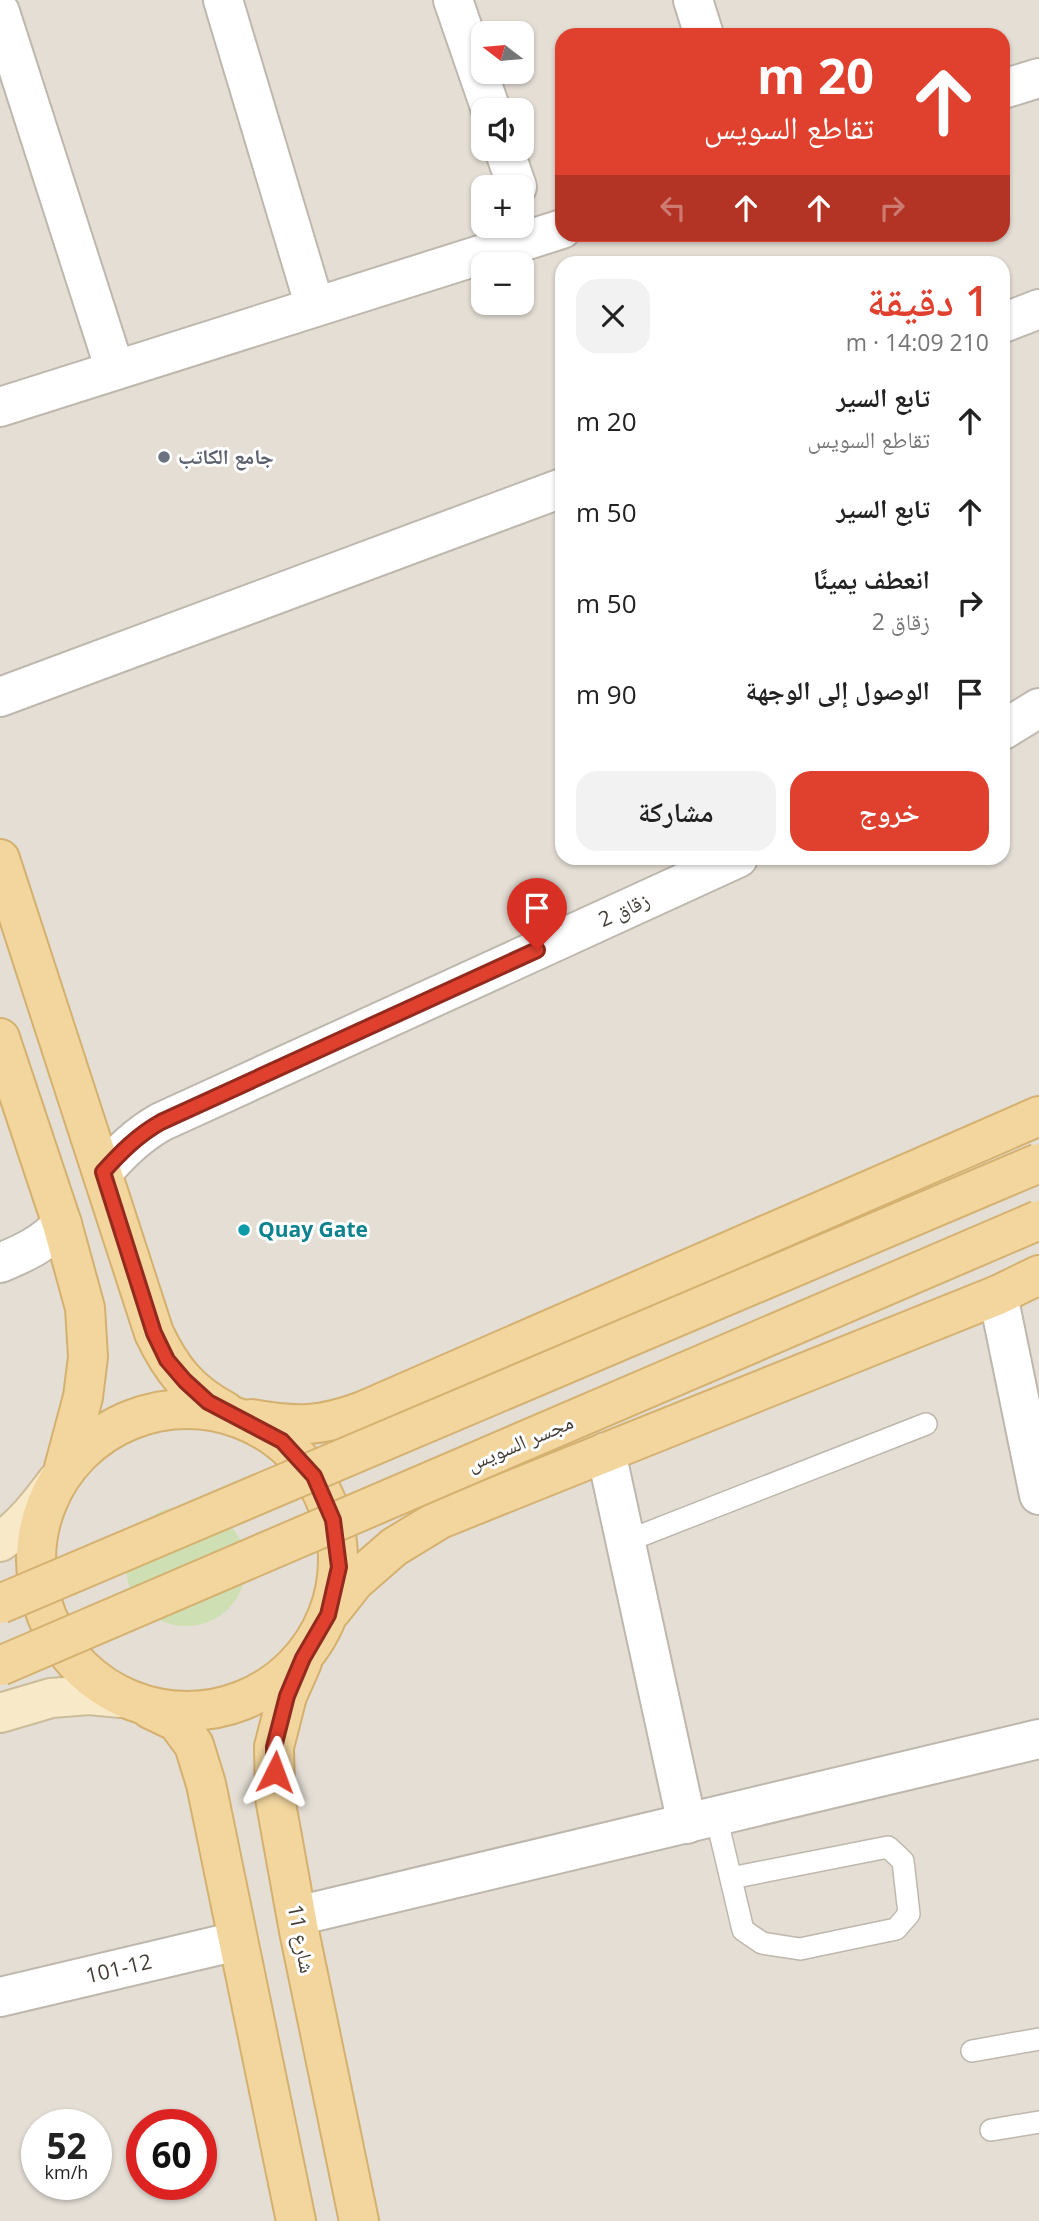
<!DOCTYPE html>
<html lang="ar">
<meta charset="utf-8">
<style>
:root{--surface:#fff;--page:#f2f2f2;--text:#222;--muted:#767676;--accent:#e0402e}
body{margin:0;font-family:"Open Sans","Noto Naskh Arabic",sans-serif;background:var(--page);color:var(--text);direction:rtl;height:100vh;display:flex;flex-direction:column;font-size:26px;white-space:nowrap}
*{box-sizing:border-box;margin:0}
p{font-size:23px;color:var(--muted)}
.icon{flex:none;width:38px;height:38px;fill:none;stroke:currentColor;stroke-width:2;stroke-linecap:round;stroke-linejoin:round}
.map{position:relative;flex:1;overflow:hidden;direction:ltr}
.details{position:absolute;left:555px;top:256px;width:455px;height:609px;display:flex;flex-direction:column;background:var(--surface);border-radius:21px;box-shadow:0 2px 5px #0004;direction:rtl}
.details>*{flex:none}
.guide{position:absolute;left:555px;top:28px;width:455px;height:214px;border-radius:21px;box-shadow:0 2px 5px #0004;direction:rtl;background:#e0402e;color:#fff;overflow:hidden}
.needle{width:46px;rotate:286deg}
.fabs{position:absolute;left:471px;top:21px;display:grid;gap:14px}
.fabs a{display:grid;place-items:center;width:63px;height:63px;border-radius:14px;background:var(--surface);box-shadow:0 2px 5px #0004;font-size:35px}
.speed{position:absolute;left:21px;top:2109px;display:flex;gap:14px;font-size:35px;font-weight:700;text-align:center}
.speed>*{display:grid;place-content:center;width:91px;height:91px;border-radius:50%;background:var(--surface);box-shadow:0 2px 5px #0004;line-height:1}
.speed small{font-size:18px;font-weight:400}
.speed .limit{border:10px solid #d22;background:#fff;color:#111}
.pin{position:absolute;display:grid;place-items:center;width:60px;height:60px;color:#fff;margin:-72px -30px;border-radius:50% 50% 50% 0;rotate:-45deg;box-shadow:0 0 7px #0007}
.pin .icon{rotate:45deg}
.me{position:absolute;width:77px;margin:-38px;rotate:3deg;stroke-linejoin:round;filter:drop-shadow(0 0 5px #0008)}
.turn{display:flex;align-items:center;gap:24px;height:147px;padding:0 21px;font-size:32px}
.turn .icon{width:91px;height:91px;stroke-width:2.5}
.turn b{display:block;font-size:49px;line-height:60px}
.lanes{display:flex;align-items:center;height:66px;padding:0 21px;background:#0003;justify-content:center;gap:35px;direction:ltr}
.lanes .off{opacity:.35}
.round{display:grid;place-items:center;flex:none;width:74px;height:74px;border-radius:21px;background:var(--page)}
.summary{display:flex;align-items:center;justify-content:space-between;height:119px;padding:0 21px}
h1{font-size:42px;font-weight:600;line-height:52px;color:var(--accent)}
.button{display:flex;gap:14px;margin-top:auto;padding:14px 21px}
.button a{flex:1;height:80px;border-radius:21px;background:var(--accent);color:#fff;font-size:28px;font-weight:600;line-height:80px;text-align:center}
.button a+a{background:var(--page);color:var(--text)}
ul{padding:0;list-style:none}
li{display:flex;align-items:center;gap:21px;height:91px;padding:0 21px}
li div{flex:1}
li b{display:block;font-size:26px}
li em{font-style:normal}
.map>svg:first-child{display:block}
</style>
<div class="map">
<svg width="1039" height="2221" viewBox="0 0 1039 2221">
<rect width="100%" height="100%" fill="#f1ede6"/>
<path fill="#e4ded5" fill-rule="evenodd" d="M0,0H1039V2221H0ZM483,33H522V72H483ZM562,35H1003V234H562ZM483,110H522V149H483ZM483,187H522V226H483ZM562,262H1003V858H562ZM483,264H522V303H483ZM37,2124H96V2184H37ZM142,2124H201V2184H142Z"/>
<path fill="#cee0b3" d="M126 1566a60 60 0 1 1 120 0a60 60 0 1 1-120 0Z"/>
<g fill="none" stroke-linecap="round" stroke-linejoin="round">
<defs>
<path id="lane" d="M627,1541L926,1424
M716,1816L743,1930L762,1943L800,1949L896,1929L909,1914L903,1861L888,1847L731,1878
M972,2051L1039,2039
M991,2130L1039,2122"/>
<g id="street">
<path d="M223,0L315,307"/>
<path d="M453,0L491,110"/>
<path d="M693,0L704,35"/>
<path d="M0,12L115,370"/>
<path d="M1003,89L1039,78"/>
<path d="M504,149L517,187"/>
<path d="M1003,323L1039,309"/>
<path d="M0,407L562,229"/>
<path d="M0,697L562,488"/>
<path d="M1003,730L1039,708"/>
<path d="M103,1172C121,1152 138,1135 161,1122L738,858"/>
<path d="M0,1263C24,1253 44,1244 62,1224"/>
<path d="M998,1295L1039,1495"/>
<path d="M606,1452L687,1824"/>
<path d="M297,1916L1039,1739"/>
<path id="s1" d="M0,1997L237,1941"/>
</g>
<path id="secondary" d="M0,1542C23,1526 40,1504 57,1481
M0,1713L51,1698L89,1695L121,1698"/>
<path id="primary" d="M0,859L154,1333C171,1369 189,1392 225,1411
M0,1038L62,1224L85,1308L88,1357L83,1397L64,1468
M36 1560a151 151 0 1 1 302 0a151 151 0 1 1-302 0Z
M251,1419C297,1427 320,1427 363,1411L1039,1116
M332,1610L354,1582L394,1547L440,1519L998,1295L1039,1275
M302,1662L287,1696L274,1747L275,1798L299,1931L359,2221
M150,1709L177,1722L194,1745L206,1784L296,2221"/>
</defs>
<use href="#lane" stroke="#beb7ad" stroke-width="24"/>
<use href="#street" stroke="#beb7ad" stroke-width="42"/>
<use href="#secondary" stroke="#cbbc9a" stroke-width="42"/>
<use href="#primary" stroke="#d5b170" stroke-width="42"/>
<use href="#lane" stroke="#fff" stroke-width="21"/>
<use href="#street" stroke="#fff" stroke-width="38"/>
<use href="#secondary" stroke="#f8eac9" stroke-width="38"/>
<use href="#primary" stroke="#f2d69e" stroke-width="38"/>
<defs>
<path id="primary-bridge" d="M0,1604L1039,1163
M0,1666L1039,1220"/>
</defs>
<use href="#primary-bridge" stroke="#d5b170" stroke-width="42" stroke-linecap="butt"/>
<use href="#primary-bridge" stroke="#f2d69e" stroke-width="38"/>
</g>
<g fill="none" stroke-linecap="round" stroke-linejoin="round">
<defs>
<path id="route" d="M275,1772L274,1747L287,1696L303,1658L328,1615L339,1567L333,1520L314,1476L282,1441L208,1402L185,1381L167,1360L154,1333L103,1172C121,1152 138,1135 161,1122L537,950"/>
</defs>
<use href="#route" stroke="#922a1e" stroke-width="18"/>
<use href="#route" stroke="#e0402e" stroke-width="12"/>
</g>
<circle fill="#6b7280" stroke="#fff" stroke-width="2.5" cx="164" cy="457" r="7"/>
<circle fill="#0f9aa8" stroke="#fff" stroke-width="2.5" cx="244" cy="1230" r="7"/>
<g text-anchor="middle" stroke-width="6" stroke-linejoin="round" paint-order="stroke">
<g font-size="21" font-weight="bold" fill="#5b616d" stroke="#fff" text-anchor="start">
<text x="178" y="464">جامع الكاتب</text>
</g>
<g font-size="21" fill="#433d36" stroke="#fff">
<text transform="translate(624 910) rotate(-25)" y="7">زقاق 2</text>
<text transform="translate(520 1443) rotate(-23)" y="7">مجسر السويس</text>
<text transform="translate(301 1939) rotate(79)" y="7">شارع 11</text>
<text dy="7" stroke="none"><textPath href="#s1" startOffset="122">101-12</textPath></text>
</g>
<g font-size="21" font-weight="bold" fill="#0d838f" stroke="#fff" text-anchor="start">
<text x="258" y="1237">Quay Gate</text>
</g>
</g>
</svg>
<div class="fabs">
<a><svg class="needle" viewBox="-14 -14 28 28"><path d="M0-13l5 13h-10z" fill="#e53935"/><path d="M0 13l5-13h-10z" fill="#767676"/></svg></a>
<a><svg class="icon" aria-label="sound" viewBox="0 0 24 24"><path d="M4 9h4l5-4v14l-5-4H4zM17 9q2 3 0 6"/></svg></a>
<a>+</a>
<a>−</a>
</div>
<div class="speed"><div>52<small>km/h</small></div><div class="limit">60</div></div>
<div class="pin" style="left:537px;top:950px;background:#d93025"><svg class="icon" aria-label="arrive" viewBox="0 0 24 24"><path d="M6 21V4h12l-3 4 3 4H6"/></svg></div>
<svg class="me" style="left:275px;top:1772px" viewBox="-20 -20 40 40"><path d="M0-17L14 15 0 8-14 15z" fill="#e0402e" stroke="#fff" stroke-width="4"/></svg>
<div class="guide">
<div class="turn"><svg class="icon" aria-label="ahead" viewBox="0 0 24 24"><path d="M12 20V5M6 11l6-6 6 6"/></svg><div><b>20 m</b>تقاطع السويس</div></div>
<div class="lanes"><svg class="icon off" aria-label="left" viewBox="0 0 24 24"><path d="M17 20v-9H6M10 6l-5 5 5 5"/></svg><svg class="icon" aria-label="ahead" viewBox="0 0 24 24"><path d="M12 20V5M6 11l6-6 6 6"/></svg><svg class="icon" aria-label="ahead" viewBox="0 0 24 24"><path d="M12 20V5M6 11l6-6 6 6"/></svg><svg class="icon off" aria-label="right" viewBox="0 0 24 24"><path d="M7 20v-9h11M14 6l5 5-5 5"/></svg></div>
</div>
<section class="details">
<div class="summary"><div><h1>1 دقيقة</h1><p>210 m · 14:09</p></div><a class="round"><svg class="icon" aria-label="close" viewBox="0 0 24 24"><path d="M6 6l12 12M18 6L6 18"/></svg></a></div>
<ul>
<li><svg class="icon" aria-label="ahead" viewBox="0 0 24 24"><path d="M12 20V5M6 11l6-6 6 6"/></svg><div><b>تابع السير</b><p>تقاطع السويس</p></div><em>20 m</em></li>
<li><svg class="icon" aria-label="ahead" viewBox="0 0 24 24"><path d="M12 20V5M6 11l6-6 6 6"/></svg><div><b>تابع السير</b></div><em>50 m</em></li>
<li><svg class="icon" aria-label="right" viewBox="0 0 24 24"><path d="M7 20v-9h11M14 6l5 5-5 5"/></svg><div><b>انعطف يمينًا</b><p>زقاق 2</p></div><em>50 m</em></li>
<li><svg class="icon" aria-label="arrive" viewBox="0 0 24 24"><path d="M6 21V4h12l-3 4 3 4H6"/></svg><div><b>الوصول إلى الوجهة</b></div><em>90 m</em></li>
</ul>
<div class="button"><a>خروج</a><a>مشاركة</a></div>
</section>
</div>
